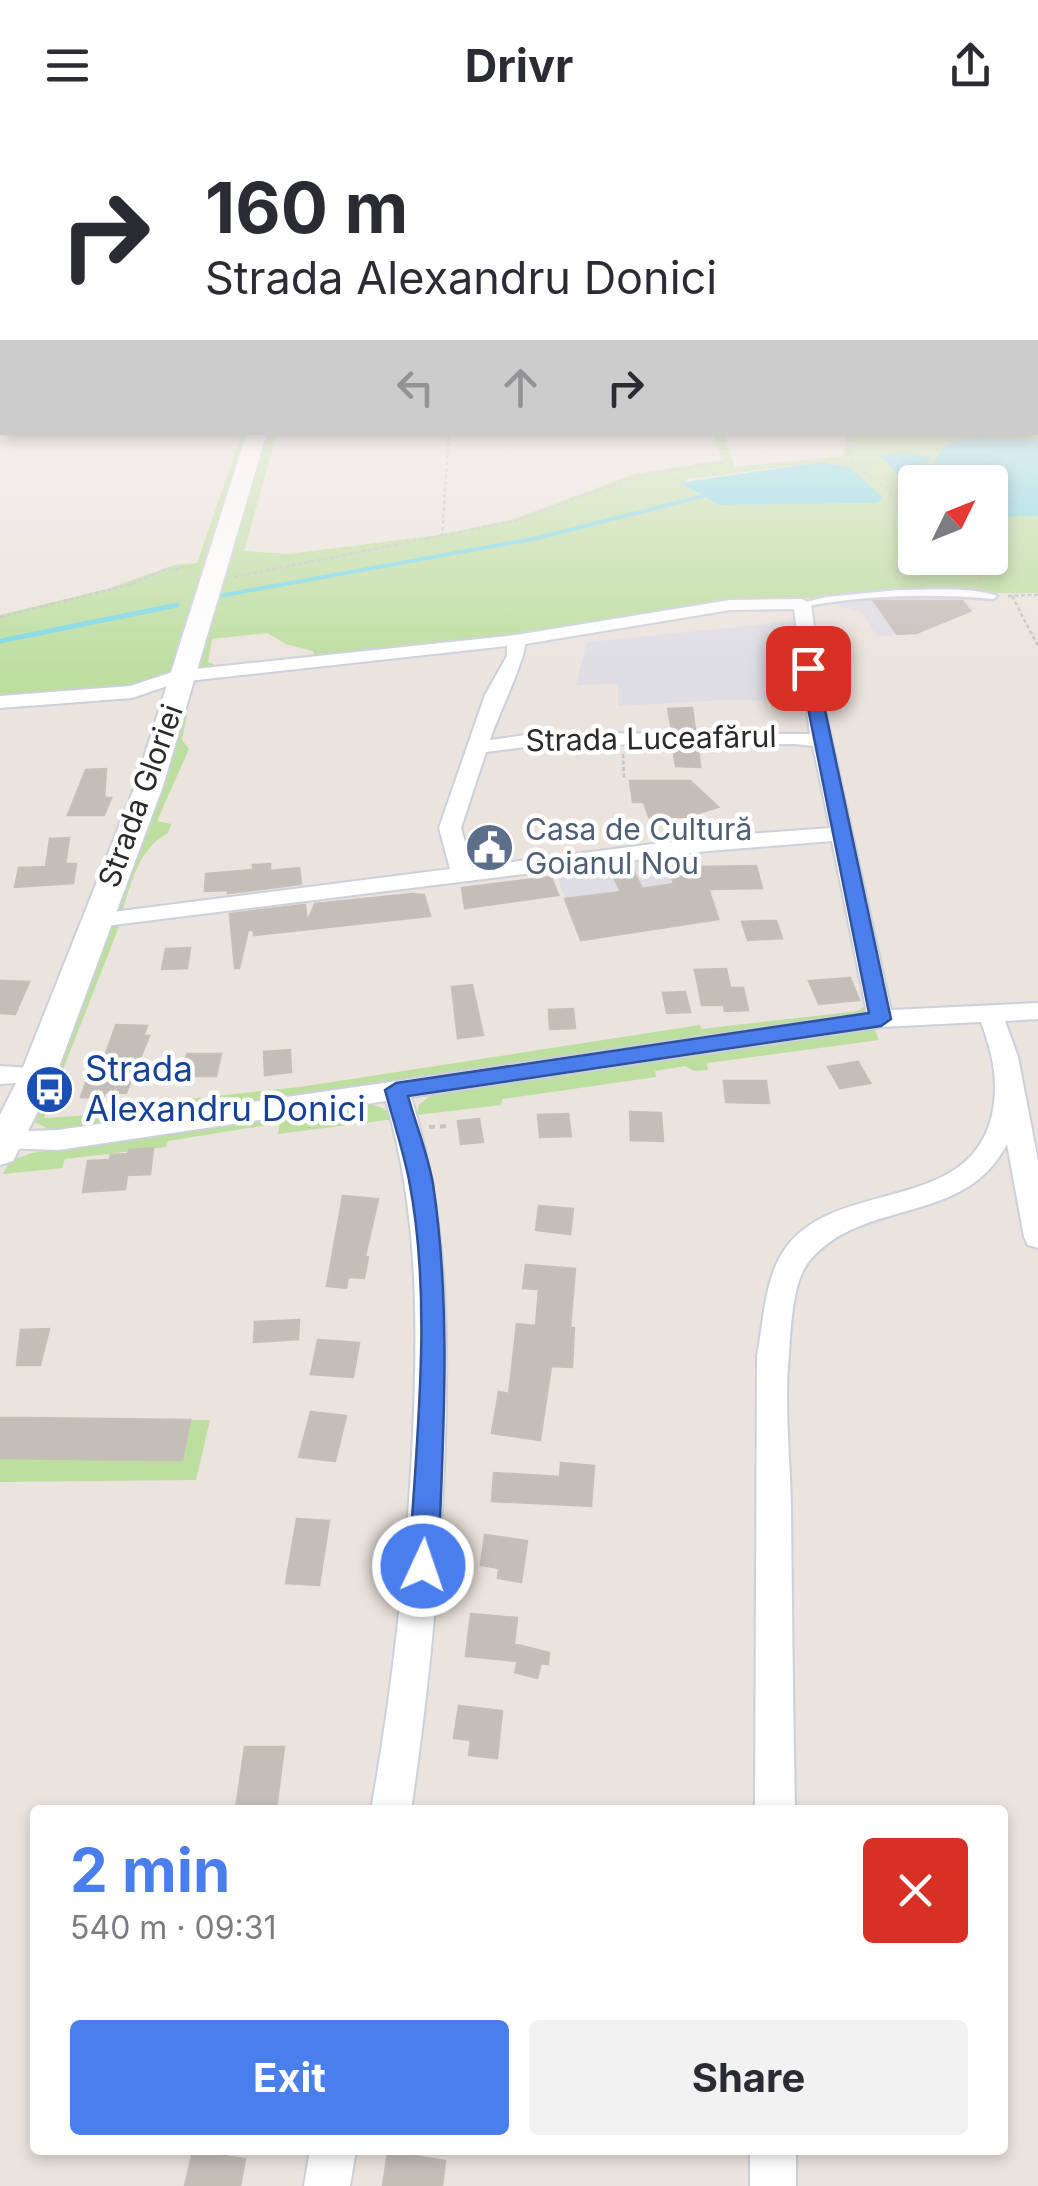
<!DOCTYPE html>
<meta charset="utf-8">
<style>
:root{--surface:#fff;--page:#f2f2f3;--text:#2b2b33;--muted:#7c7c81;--accent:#497eec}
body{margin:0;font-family:Inter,sans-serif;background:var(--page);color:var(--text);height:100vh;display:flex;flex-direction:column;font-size:38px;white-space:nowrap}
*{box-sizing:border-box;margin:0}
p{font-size:32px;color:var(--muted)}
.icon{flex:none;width:55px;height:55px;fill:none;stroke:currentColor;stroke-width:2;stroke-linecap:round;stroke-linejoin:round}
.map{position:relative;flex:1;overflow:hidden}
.details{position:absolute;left:30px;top:1675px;width:978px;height:350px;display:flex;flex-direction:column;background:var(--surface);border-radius:10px;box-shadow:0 5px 15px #0003}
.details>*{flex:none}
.hud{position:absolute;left:0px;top:0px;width:1040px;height:305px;box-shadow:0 5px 15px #0003;background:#fff;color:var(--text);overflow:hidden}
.needle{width:65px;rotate:47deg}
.fabs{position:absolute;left:898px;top:335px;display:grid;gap:20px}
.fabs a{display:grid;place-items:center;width:110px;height:110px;border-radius:10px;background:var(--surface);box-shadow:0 5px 15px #0003;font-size:50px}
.pin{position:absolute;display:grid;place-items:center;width:85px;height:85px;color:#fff;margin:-42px;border-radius:20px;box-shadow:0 5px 15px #0006}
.me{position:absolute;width:110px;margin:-55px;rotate:3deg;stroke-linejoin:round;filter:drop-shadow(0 0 8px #0008)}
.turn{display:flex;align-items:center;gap:35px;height:210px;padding:0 40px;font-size:45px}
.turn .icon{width:130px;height:130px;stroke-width:2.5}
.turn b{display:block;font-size:70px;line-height:85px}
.lanes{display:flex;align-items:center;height:95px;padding:0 40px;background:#0003;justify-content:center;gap:50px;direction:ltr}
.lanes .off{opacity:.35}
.round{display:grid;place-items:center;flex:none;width:105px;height:105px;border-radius:10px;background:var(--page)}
.summary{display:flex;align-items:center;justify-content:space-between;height:170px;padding:0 40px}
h1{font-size:60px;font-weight:700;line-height:75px;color:var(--accent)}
.primary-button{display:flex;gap:20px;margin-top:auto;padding:20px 40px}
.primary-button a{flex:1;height:115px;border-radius:10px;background:var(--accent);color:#fff;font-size:40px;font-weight:700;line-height:115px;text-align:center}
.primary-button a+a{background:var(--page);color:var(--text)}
header{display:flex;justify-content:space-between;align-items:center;height:130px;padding:0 40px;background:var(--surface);font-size:45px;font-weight:700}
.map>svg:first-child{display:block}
</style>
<header><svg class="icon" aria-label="menu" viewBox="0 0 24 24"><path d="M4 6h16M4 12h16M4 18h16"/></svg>Drivr<svg class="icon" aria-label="share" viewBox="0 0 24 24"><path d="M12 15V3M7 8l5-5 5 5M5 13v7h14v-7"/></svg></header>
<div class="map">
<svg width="1038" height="2056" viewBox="0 0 1038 2056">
<rect width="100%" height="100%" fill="#ebe3dd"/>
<path fill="#dedde4" d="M956,463L977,479L918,502L877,507L863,483L839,476L841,471Z
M798,491L808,571L723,570L618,576V554L576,555L587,512Z
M699,720L721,791L581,810L556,744L571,742L576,735Z"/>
<path fill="#bcde9e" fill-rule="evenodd" d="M1038,279V463H972L950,459L731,473L530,504L315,528L313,521L286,514L267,503L212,509L208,532L223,538H192L263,303H277L244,421L289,424L438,405L514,389L634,344L721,330L713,303H725L735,337L844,326L846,303L1038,302ZM821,332L883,368L877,373L719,375L681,354L688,349ZM915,352H990V428H915Z
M242,303H250L173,544L130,558L0,569V485L107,459L174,435L197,433Z
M193,551L182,610L189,619L157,691L171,694L168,703C139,719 133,748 123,778L128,781L113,783Z
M120,794L44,988L156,981L158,972L300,957L700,895L702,899L858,881L870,872L873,886L60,1004L34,992L106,795Z
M874,898L879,910L707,933L708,940L694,941L685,936L655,941L656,947L502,969L501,975L417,985L419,975L437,960Z
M358,970L383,978L394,989L278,1004L280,993L168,1011L166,1017L65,1029L62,1038L3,1044L10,1031L32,1023Z
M190,1290H210L196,1350L0,1352V1328L181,1330Z"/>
<path fill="#78d8e5" d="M976,306L1038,311V386L990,387V352H929L927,349C936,321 947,310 976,306Z
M902,323L932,327L923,339L922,351L915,352V362L880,326Z
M821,332L851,338L883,368L877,373L719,375L680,353Z"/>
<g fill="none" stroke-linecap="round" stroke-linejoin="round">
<path stroke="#78d8e5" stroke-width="4" d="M219,466L538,408L707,365"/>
<path stroke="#78d8e5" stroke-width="5" d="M0,511L177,475"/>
</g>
<path fill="#c4beb9" stroke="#c6bfb7" stroke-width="2.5" d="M874,471H962L970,481L916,503L897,504Z
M692,578L695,600H672L668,579Z
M673,618H698L700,637L676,636Z
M106,639L104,668H111L104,685H68L86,640Z
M630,651H690L718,677L686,687H649L644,672H633Z
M69,708L65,734H76L73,753L15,757L19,738L46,737L50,709Z
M695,731L697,737L756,736L762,758L708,759L718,789L581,810L565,769L621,762L611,741L632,738L642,759L674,754L668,732Z
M270,734V741L299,738L301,754L228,763V760L205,761L206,744L253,740V735Z
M551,747L558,765L465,778L462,758Z
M412,764L424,765L430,786L254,805V800H248L239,838H235L230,784L305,775L307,793L315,774Z
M763,791H776L782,808L748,810L742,792Z
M190,818L187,838L162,839L166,819Z
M726,839L730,858H743L748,880L725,881L724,875H702L695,840Z
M850,848L859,870L819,874L809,851Z
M0,851L29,852L15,884L0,883Z
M472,855L483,905L458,908L452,857Z
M685,862L690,882L667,883L663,863Z
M573,879L575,898L550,899L549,880Z
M116,895L147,896L143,906H149L126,963L105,962L103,968L81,967L87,950H97Z
M290,920L291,942L265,945L264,922Z
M187,924H221L216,946H182Z
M858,932L870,953L840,958L828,937Z
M724,951H766L769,973L726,972Z
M630,982L661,983L663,1011L631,1010Z
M568,984L571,1006L540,1007L538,985Z
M479,989L483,1012L461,1014L458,991Z
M153,1018L150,1044L127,1045L125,1059L83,1062L88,1031L110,1030L111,1025L128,1024L129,1020Z
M343,1066L378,1069L365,1126L368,1127L364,1148L348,1147L346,1158L327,1156Z
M539,1076L573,1079L570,1104L536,1100Z
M526,1135L575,1139L570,1198H574L572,1237L551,1236L540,1310L492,1303L499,1262L509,1264L517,1194L536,1196L539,1159L523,1158Z
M299,1190L298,1209L254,1212L255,1192Z
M49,1199L40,1235H17L21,1200Z
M318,1210L359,1213L353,1247L311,1244Z
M311,1282L346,1286L335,1331L299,1327Z
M0,1288H27L190,1290L182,1330H154L0,1328Z
M561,1333L594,1336L591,1376L492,1371L494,1343L560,1347Z
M297,1389L329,1391L319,1455L286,1453Z
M485,1405L527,1411L521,1452L498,1448L499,1438L481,1435Z
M471,1484L517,1488L514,1514L549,1523L548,1534L541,1533L537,1548L515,1542L518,1531L466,1526Z
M459,1576L502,1581L497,1628L469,1625L471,1610L454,1608Z
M245,1617H284L276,1679H236Z
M193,2022L245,2029L240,2056H185Z
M388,2022L445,2031L442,2056H383Z"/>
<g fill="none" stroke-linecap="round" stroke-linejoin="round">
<defs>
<path id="lane" d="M898,460C926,460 971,456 997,466L993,469C929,463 866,465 802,477L798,474L826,467Z"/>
<path id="street" d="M730,470L802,469L811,474L825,580L891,880L1038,873V889L1005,891L1018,927L1038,1031V1118L1028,1115L1024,1107L1007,1014C965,1096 866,1067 811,1129C792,1149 791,1198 789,1224C784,1274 790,1326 791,1376C792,1477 793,1579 795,1680H755L757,1226C764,1191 764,1146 787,1116C839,1049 965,1083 991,989C1000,954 993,925 981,892L881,897L411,967C449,1089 449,1212 444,1338C439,1453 428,1567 411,1680H371C392,1563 405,1444 412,1325C418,1206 420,1087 386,971L58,1020L0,1018V1002L58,1000L867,883L832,711L708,721L97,797L89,795L85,790L89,785L450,739L439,698L485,565L507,526V516L179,552L132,568L0,578V566L130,556L176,541L516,505ZM794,479L810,604L540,603L490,610C497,587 525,531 525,514L730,480ZM795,614L813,616L830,698L708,707L472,737L461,698L486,622L540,615Z
M0,936L47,939L51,945L47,951L0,954Z
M310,2020H356L350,2056H304Z
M750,2020H796V2056H750Z"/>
<path id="secondary" d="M247,302H267L163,656L56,945L13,1031L0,1035V985L20,945L135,656Z"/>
</defs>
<use href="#lane" stroke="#cbd0db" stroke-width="5"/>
<use href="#street" stroke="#cbd0db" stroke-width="4"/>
<use href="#secondary" stroke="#cbd0db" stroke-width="4"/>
<path stroke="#c3c3c3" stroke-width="2.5" stroke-dasharray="4 2.5" stroke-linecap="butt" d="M851,302L849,325L854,333L915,382
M442,407L449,302
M964,428L982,450
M234,447L516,391L637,346L727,331L720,302
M896,450L900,414L915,395
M1008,466L1038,465
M1012,466L1038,516
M0,487L132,454L162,441L193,436
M623,624L624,649"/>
<path stroke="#c3c3c3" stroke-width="4" stroke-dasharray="6 5" stroke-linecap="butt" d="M429,997L449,996"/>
<use href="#lane" fill="#fff" fill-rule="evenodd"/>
<use href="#street" fill="#fff" fill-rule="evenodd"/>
<use href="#secondary" fill="#fff" fill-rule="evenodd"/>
</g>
<linearGradient id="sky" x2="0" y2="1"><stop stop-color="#7bc2e7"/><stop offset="0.47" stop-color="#f6f2f0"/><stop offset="1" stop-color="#f6f2f0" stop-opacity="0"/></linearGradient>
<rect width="1038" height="547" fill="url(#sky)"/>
<path fill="#497eec" stroke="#2f5299" stroke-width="2.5" d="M808,534L816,538L891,889L881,896L408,966C416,995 428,1025 433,1054C452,1181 443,1309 438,1436L433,1445L423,1449L413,1445L409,1436C416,1312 433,1172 409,1050C403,1020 393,990 385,960L396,953L869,883L800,538Z"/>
<defs>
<symbol id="civic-disc" viewBox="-11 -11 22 22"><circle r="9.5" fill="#5c6f8a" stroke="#fff"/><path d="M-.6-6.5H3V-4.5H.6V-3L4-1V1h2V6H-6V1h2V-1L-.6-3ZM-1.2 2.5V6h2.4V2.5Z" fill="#fff"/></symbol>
<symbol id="bus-disc" viewBox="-11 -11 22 22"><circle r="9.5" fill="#1a4fb4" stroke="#fff"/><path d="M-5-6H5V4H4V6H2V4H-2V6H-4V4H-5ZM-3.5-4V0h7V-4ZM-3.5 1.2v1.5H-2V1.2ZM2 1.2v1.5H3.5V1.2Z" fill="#fff"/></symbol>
</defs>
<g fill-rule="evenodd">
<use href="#civic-disc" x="462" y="690" width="55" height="55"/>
<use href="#bus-disc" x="22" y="932" width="55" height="55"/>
</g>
<g text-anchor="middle" stroke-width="9" stroke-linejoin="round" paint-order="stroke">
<g font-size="30" fill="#2a2a2a" stroke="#fff">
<text transform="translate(651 609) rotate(-1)" y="10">Strada Luceafărul</text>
<text transform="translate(141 666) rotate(-70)" y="10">Strada Gloriei</text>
</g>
<g font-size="30" fill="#4e5e75" stroke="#fff" text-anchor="start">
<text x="525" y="710">Casa de Cultură<tspan x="525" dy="34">Goianul Nou</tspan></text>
</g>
<g font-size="35" fill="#164399" stroke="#fff" text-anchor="start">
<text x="85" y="951">Strada<tspan x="85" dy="40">Alexandru Donici</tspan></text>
</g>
</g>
</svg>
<div class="fabs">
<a><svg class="needle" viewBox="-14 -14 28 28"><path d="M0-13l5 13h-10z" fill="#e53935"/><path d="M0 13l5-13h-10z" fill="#7c7c81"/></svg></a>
</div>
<div class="pin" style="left:808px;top:538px;background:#d93025"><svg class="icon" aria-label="arrive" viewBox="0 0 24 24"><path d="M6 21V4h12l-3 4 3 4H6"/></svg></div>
<svg class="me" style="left:423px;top:1436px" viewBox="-20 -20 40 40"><circle r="17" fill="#497eec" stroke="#fff" stroke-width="3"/><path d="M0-11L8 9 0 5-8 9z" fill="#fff"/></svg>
<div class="hud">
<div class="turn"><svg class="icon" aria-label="right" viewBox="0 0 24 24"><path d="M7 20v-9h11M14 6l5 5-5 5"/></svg><div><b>160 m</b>Strada Alexandru Donici</div></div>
<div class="lanes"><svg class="icon off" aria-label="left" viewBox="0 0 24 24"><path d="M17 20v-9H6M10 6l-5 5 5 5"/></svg><svg class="icon off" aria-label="ahead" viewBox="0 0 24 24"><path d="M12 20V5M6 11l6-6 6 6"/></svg><svg class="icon" aria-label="right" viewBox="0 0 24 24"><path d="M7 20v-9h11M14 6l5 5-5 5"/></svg></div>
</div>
<section class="details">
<div class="summary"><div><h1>2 min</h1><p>540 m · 09:31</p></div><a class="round" style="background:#d93025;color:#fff"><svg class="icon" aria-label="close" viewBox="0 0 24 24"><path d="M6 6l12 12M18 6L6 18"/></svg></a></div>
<div class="primary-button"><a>Exit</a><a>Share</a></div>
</section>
</div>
